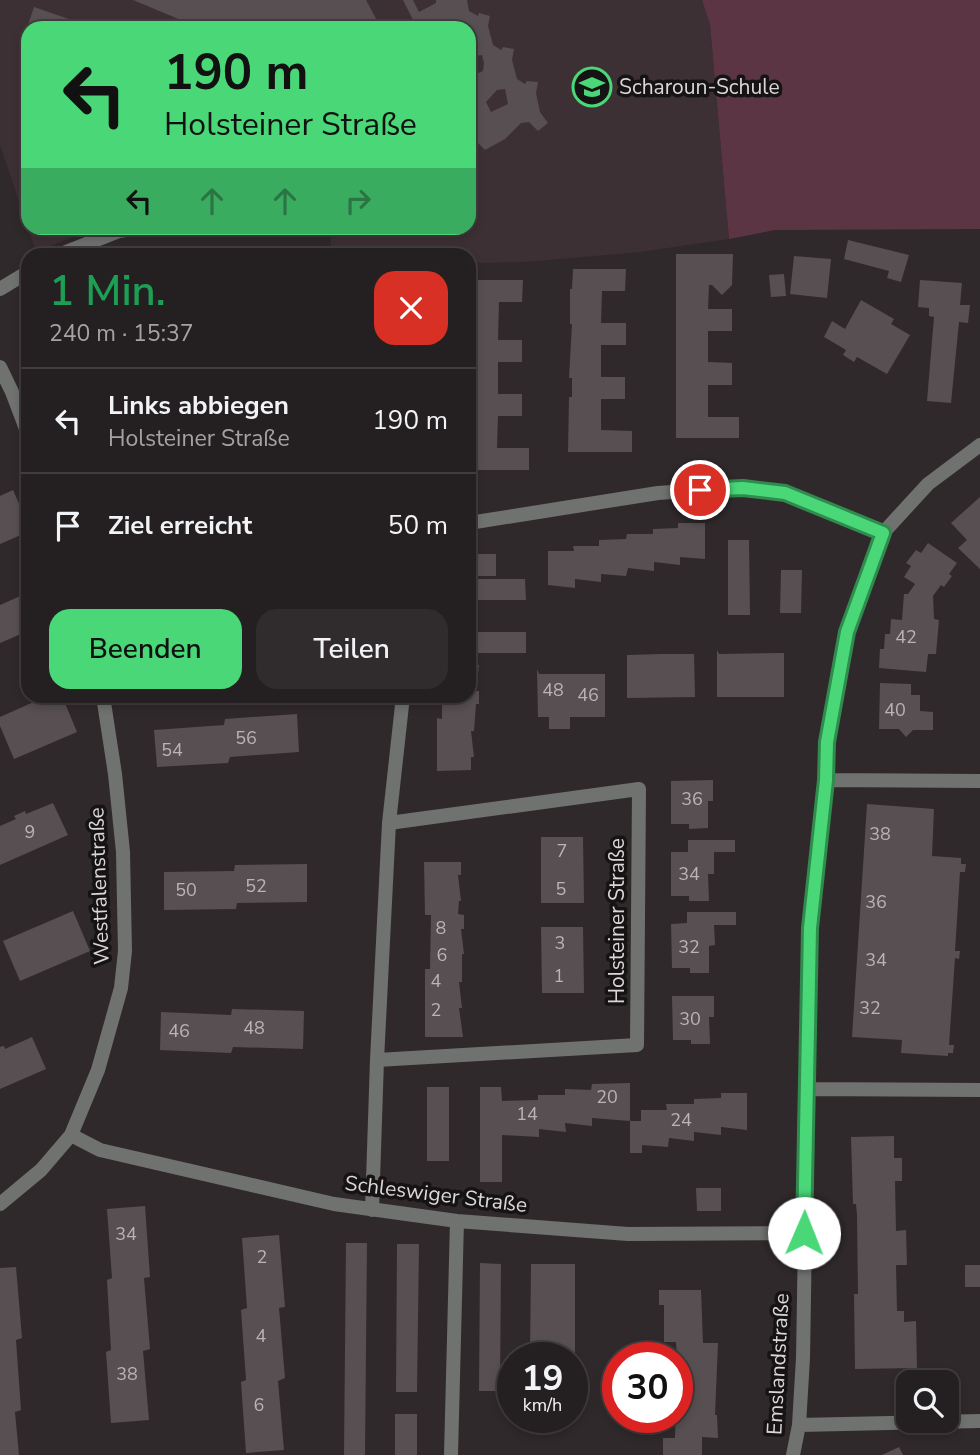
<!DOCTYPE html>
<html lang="de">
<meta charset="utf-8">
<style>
:root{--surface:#241f20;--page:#302c2d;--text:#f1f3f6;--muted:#a3a2a5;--line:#413d3e;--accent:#49d778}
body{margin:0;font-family:"Nunito Sans",sans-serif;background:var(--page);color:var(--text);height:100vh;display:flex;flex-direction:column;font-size:26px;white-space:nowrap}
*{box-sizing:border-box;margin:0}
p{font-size:23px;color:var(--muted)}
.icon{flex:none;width:38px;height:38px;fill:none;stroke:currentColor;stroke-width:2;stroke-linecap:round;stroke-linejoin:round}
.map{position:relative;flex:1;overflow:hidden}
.sheet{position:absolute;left:21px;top:248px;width:455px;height:455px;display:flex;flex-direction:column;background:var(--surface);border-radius:21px;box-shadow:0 4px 10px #0003,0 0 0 2px var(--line)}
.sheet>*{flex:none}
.banner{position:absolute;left:21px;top:21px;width:455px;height:214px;border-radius:21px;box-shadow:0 4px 10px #0003,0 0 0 2px var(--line);background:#49d778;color:#111;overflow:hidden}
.fabs{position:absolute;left:896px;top:1370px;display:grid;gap:14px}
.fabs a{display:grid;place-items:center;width:63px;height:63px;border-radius:14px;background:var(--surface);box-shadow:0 4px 10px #0003,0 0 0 2px var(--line);font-size:35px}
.speed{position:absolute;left:497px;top:1342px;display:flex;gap:14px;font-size:35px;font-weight:700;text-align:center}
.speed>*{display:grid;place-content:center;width:91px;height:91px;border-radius:50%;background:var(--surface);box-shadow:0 4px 10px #0003,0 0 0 2px var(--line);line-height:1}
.speed small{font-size:18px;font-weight:400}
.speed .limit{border:10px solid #d22;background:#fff;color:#111}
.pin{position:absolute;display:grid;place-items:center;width:60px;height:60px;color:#fff;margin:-30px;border:4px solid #fff;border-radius:50%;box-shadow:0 2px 7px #0007}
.me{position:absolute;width:77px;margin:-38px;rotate:1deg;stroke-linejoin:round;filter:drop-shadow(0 0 5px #0008)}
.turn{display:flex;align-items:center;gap:24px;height:147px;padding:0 28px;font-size:32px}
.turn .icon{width:91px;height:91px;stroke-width:2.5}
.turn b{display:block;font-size:49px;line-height:60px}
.lanes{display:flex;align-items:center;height:66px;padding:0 28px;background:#0003;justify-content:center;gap:35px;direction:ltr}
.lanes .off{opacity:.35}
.round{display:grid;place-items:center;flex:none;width:74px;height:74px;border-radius:21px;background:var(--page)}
.headline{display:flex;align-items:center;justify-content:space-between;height:119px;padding:0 28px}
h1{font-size:42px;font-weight:600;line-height:52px;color:#1e9e55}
.cta{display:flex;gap:14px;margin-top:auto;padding:14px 28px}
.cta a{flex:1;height:80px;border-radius:21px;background:var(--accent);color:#111;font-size:28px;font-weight:600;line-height:80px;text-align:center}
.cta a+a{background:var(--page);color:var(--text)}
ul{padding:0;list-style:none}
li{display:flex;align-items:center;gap:21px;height:105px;padding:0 28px;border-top:2px solid var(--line)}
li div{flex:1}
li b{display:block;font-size:26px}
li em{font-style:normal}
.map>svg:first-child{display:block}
</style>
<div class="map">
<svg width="980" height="1455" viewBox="0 0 980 1455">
<rect width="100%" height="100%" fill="#30292b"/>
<path fill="#3d3035" d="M0,0H702L710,24L729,239L640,252L525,262L469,263V256H358L331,253V228H469V28H28V228H97L36,251L0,145Z"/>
<path fill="#5c3544" d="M702,0H980V229L775,230L729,239L710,24Z"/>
<path fill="#574f51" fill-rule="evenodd" d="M133,0H366L381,28H200Z
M403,0H413L419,12L436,3V0H467L469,11L478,16L479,13L490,16L488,26L493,45L501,50L503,47L514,49L512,60L517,79L525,84L527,81L538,82L536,93L540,112L548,123L538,131L529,122L521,123L505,139L485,150L469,134V77L483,71L484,63L482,55L474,56L469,61V28H461L456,23H450L445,28H417ZM505,89L508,104L491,112L486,102L497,90Z
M34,7L95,28H28V35L25,34Z
M848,240L909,255L901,282L887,278L889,271L844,259Z
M676,254H733L732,285L722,295L712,285H709L708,309H732V331H708V362L732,363V385H708V417H739V438H676Z
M794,256L831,259L827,298L790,294Z
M573,269H626L625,291H602L601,323H626V345H601V377H625V399H601V430L632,431V452H568L569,397H572V378H569L572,324H570V289H572Z
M784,274L786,296L771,297L769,275Z
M470,280H523L522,302H499L498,340H522V362H498V394H522V416H498L497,448H529V470H469Z
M920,280L962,283L960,305H970L968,323L959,322L951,403L927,401L934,317L929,316V308L918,307Z
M861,300L894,319L891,324L910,335L887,374L857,357L854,362L843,355L846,350L824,337L832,321L845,329Z
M13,490L28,524V532L0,544V496Z
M980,497V569L958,548L967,540L951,523Z
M678,523H705V559L680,557V565L654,562V571L628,568L626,576L601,574V582L575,579V588L548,585V551H574L573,546H599V540L626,539L627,534H653V529L678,528Z
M728,540H749L750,615H728Z
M928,543L957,563L949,574L952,576L944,587L941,585L933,596L934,619L939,620L936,654H928L926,672L879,668L880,649H884L885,634H890L891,619L902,620L904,594H908L915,584L904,577L911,566L906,563L916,550L921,553Z
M472,554H496V576H472Z
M781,570H802L801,613H780Z
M472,579H525L526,600H472Z
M25,594L28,601V631L0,643V605Z
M469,632H526V653H469Z
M717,650L719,654L784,653V697H717Z
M661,654H694L695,697L627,698V655Z
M469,665H479L476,691H479V704H476L474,731H471L474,757H471V770L437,771V718L442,719V696H469Z
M537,669L539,674H605V717H570V729H549V717H538Z
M880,683L911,684V695H920V711L933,712V730H913L906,737L899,729H879Z
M47,696H62L77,732L14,759L0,726V717Z
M297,714L299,752L230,757L228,763L157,767L154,730L224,725L225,719Z
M713,780V801H708V828L689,829V824H671V781Z
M53,803L68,835L0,865V826L16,819L14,816L25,811L26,814Z
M867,804L934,809L932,856L961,858V864H966L965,872H960L955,951H960L959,959L955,958L949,1045H954L953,1053H948V1056L901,1053L902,1040L852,1037Z
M541,837H583L584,903H541Z
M688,840H735V852H714V874H708L709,901H689V896H671V852H688Z
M424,862H461V875H458L461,901H459L458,914L464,915V929H461L464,954H462V982H459L462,1008H459L463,1037H425V969H430L431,915H425Z
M307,864V902L237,903L236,909L164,910V872L234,871L235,865Z
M73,911L90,951L20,981L3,941Z
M687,912H736V925H714L715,945L709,946V973H690V968H672L671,924L687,923Z
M541,927H583L584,993H542Z
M672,996H714V1017H709L710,1044H691V1040H673Z
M232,1009L304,1011L303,1049L233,1047L231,1053L160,1050L161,1012L231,1015Z
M32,1037L46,1069L0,1089V1047L4,1046L5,1049Z
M630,1083V1121L592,1118V1126L565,1123L566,1132L539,1129V1137L502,1135V1182H480V1087H501L502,1101L538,1100V1095H565V1089L591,1090L592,1084Z
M427,1087H449V1161H427Z
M721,1093H747V1130L721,1127V1135L694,1132V1141L669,1138L668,1147L642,1145V1153H630V1121H641V1110H667L666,1104H694V1099L721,1098Z
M894,1136V1158H902V1181H895L896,1231L906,1230L907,1265H896L897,1311H904V1322L916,1321L917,1368L855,1369L854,1294H858L857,1215L856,1204H853L851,1137Z
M696,1188H721V1211H697Z
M145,1206L150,1277L144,1278L150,1349L143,1351L149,1420L111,1423L106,1352L111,1350L107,1280L112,1278L107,1209Z
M279,1235L285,1307L279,1308L285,1378L278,1381L284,1450L246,1453L241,1382L246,1380L241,1310L247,1308L242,1238Z
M346,1243H367L365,1455H344Z
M397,1244H419L417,1392H396Z
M480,1263L501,1264L500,1391H479Z
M531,1264H575V1368H572V1358H530Z
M965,1265H980V1287H965Z
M16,1267L22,1338L16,1340L21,1410L15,1412L19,1455H0V1268Z
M659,1290H701L703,1343H718L715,1415H717L718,1438L702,1437V1455H663V1438H675L677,1358L676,1342H664V1305H659Z
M395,1414H417V1455H395Z
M899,1447L903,1455H882Z"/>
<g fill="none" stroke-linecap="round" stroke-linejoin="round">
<path stroke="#707270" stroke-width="14" d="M56,256L119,231L140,228
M0,289L28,272
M0,367L12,392L28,434
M469,523L658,493L742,487L785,493L883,533
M826,780L980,781
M377,1060L637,1045L639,789L389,823
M807,1089L980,1090
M71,1135L100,1150L334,1204L457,1221L628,1234L804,1233
M0,1204L41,1170L71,1135L98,1070L121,988L125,951L123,852L115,774L103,696
M372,1210L377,1060L389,823L403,696
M799,1425L980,1421
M451,1455L457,1221
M793,1455L799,1425L803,1358L810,927L826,780L827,742L847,632L883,533L928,484L980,445"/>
</g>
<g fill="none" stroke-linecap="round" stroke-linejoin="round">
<defs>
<path id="route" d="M700,490L743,488L785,493L883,533L847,632L827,742L826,780L810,928L804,1233"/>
</defs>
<use href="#route" stroke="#2f8c4e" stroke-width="18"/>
<use href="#route" stroke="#49d778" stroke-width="12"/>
</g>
<defs>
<symbol id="school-ring" viewBox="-11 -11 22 22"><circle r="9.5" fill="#161314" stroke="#49d778" stroke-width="1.5"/><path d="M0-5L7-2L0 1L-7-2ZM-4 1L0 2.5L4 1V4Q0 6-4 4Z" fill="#49d778"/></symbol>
</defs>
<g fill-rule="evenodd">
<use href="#school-ring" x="570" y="65" width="44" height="44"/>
</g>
<g text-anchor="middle" stroke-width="7" stroke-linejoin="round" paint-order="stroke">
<g font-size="18" fill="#bab4b6">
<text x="906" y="643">42</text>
<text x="553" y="696">48</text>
<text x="588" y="701">46</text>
<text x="895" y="716">40</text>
<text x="246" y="744">56</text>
<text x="172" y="756">54</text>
<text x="692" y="805">36</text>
<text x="30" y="838">9</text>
<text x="880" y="840">38</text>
<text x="562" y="857">7</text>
<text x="689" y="880">34</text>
<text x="256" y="892">52</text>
<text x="561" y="895">5</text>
<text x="186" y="896">50</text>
<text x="876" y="908">36</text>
<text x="441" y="934">8</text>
<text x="560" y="949">3</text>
<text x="689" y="953">32</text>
<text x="442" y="961">6</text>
<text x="876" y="966">34</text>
<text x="559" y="982">1</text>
<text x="436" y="987">4</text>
<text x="870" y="1014">32</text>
<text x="436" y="1016">2</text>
<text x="690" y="1025">30</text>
<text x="254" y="1034">48</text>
<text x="179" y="1037">46</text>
<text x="607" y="1103">20</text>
<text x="527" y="1120">14</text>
<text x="681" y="1126">24</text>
<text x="126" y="1240">34</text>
<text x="262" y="1263">2</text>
<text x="261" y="1342">4</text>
<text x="127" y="1380">38</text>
<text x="259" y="1411">6</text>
</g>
<g font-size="21" fill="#dbd6d7" stroke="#161314" text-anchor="start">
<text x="619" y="94">Scharoun-Schule</text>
</g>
<g font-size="21" fill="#dbd6d7" stroke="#161314">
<text transform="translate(99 886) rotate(-92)" y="7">Westfalenstraße</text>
<text transform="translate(617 921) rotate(-90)" y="7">Holsteiner Straße</text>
<text transform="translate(436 1194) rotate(7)" y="7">Schleswiger Straße</text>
<text transform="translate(778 1364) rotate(-87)" y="7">Emslandstraße</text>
</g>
</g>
</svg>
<div class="fabs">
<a><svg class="icon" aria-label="search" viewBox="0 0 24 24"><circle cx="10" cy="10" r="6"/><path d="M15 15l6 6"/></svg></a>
</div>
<div class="speed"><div>19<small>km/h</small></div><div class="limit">30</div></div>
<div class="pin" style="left:700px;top:490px;background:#d93025"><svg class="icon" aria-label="arrive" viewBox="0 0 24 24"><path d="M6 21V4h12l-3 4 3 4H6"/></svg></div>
<svg class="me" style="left:804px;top:1233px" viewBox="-20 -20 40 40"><circle r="19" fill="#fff"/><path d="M0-13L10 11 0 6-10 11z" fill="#49d778"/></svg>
<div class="banner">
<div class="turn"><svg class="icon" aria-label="left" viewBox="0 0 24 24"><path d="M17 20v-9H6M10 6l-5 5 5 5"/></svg><div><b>190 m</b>Holsteiner Straße</div></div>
<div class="lanes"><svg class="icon" aria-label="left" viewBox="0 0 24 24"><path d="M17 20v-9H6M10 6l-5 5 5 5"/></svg><svg class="icon off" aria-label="ahead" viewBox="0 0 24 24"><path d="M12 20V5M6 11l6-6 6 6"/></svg><svg class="icon off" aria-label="ahead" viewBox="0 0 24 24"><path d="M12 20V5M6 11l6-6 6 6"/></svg><svg class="icon off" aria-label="right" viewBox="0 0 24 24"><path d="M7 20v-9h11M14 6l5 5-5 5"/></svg></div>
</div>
<section class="sheet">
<div class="headline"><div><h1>1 Min.</h1><p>240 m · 15:37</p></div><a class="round" style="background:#d93025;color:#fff"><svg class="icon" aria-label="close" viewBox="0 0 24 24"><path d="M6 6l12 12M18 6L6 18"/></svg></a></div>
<ul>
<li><svg class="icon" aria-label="left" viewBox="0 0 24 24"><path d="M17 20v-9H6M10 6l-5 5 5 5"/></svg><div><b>Links abbiegen</b><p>Holsteiner Straße</p></div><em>190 m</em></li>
<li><svg class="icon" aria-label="arrive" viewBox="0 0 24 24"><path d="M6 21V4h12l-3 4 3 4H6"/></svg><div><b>Ziel erreicht</b></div><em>50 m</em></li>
</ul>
<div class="cta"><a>Beenden</a><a>Teilen</a></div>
</section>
</div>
